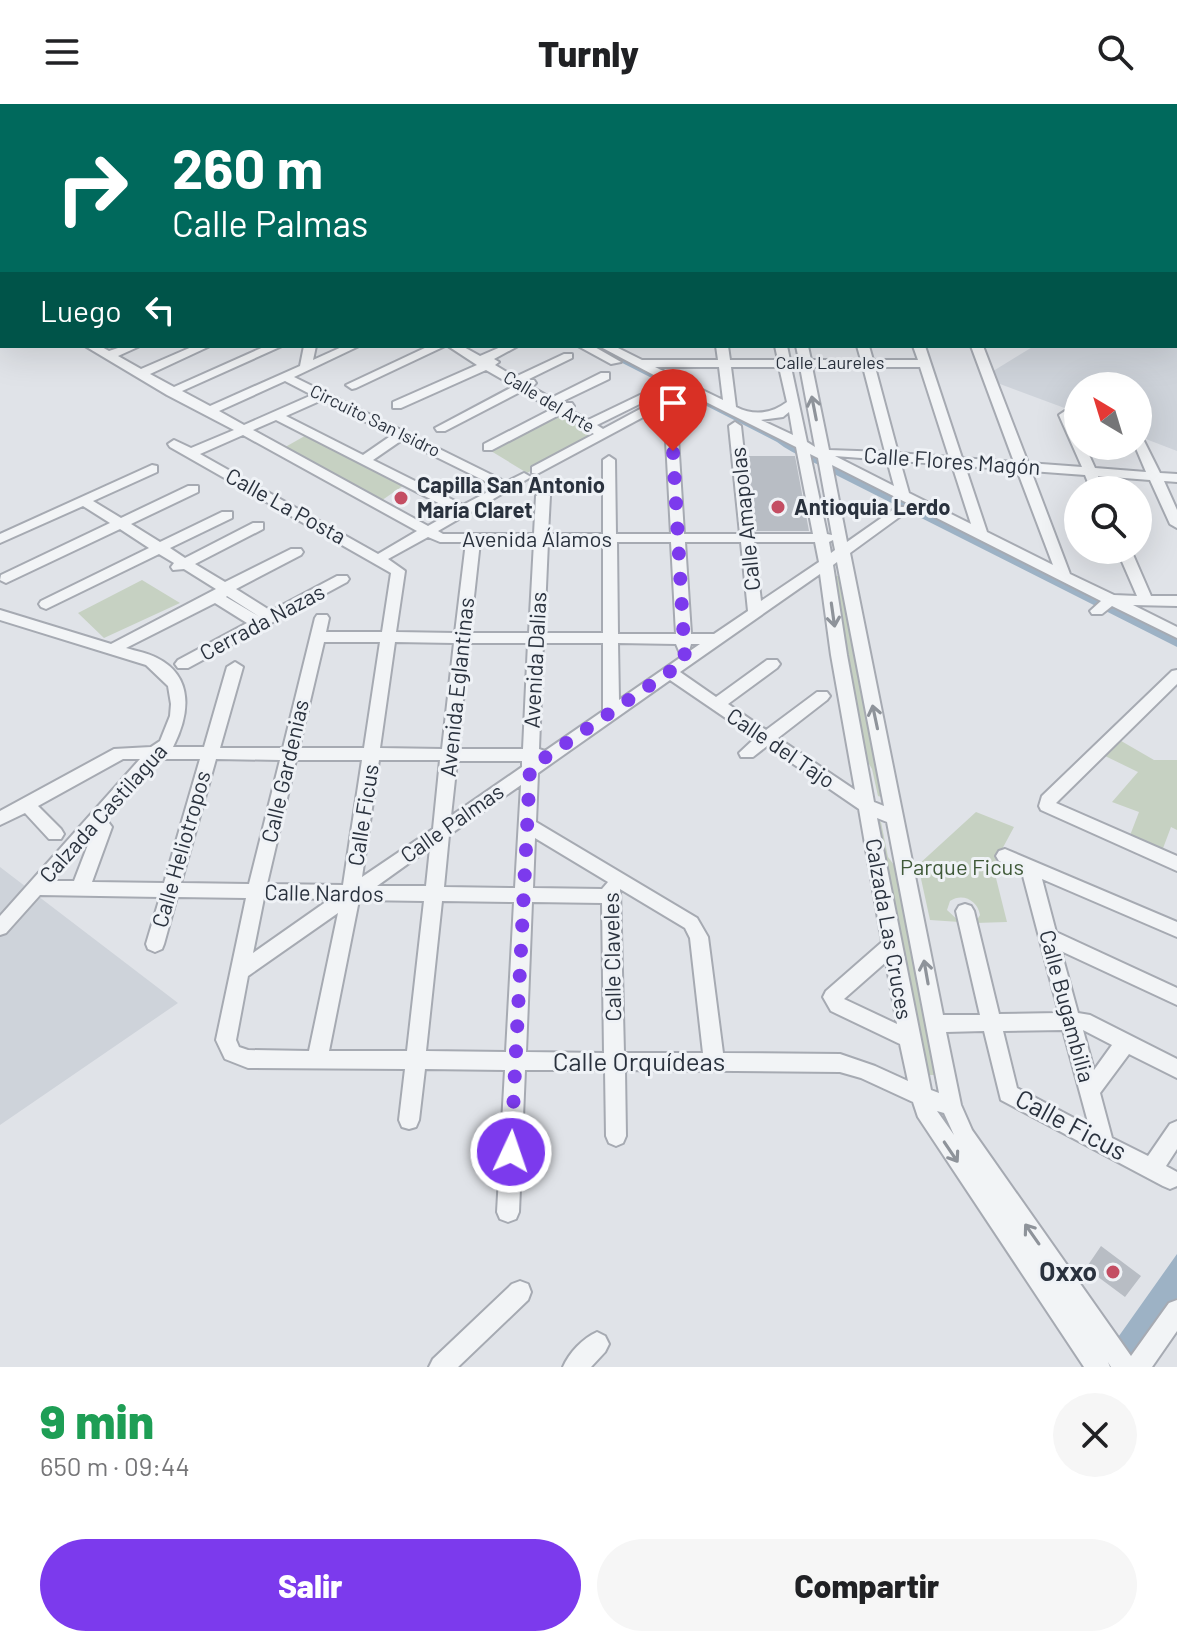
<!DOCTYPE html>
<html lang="es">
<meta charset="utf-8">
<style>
:root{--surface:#fff;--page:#f6f6f6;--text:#202124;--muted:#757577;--accent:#7c3aed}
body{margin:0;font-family:Barlow,sans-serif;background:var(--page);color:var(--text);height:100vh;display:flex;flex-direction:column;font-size:30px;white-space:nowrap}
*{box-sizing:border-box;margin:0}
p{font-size:26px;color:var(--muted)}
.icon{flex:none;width:44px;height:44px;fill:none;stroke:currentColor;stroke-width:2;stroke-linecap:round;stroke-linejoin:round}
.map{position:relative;height:1263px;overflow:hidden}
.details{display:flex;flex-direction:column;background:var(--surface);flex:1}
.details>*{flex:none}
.banner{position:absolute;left:0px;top:0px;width:1178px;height:244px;box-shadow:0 8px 32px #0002;background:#00695c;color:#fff;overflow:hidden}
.needle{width:52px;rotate:322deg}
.fabs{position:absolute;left:1064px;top:268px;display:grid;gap:16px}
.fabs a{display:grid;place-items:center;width:88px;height:88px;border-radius:50%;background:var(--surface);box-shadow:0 8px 32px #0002;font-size:40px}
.pin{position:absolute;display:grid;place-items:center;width:68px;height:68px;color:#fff;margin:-82px -34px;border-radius:50% 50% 50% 0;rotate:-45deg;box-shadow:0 0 8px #0007}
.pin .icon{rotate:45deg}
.me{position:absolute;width:88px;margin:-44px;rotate:3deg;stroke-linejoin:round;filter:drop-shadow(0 0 6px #0008)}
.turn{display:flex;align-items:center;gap:28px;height:168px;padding:0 40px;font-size:36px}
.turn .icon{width:104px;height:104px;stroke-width:2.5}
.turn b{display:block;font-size:56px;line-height:68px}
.then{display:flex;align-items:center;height:76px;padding:0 40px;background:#0003;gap:16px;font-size:30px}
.round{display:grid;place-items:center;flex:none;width:84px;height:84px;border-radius:42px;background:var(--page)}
.headline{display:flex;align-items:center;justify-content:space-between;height:136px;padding:0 40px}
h1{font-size:48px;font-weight:800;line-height:60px;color:#1e9e55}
.action{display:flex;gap:16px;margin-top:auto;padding:16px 40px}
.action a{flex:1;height:92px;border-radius:48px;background:var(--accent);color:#fff;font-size:32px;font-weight:800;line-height:92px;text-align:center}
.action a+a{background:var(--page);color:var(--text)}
header{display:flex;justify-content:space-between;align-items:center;height:104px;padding:0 40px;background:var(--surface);font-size:36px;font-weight:800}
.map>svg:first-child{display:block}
</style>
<header><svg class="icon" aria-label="menu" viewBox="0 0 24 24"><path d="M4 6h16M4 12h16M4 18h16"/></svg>Turnly<svg class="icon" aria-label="search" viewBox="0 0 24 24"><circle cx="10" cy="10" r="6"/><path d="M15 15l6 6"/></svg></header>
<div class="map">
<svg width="1177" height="1263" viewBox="0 0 1177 1263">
<rect width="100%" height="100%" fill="#e0e3e8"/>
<path fill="#ced3da" d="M1177,212V347L1138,332V282H1078V309L992,277L990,269L1034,242H1176Z
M0,763L178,899L0,1021Z"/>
<path fill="#c6d1c2" d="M561,309L597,329L527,369L491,347Z
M310,329L407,379L378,399L280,346Z
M832,472H840L881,693L878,692L872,665L865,653Z
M142,476L180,499L104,534L78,509Z
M1116,634L1154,656H1177V726L1171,723L1162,747L1129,734L1139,708L1112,698L1138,668L1101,650Z
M976,708L1014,723L993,762L1007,818L975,819L980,811C978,797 963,788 950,797L947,806L960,818L930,816L918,761Z
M881,718L888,753L897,765L937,971H925L876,719Z"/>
<path fill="#9db2c5" d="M589,242H600C792,340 985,436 1177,534V543L836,371C817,358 795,352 777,338Z
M1177,1150V1194L1131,1263H1097Z"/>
<path fill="#b8bdc4" d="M747,352H795L809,427H756Z
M1101,1142L1141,1172L1125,1193L1086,1164Z"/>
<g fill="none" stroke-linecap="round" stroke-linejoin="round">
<defs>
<path id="minor" d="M299,0H307L308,2H300Z
M469,0H477V2H469Z
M503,0H546L548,2H505Z
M740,0H748V2H740Z
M809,0H852L854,2H811Z
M1076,0H1084L1085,2H1077Z
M1110,0H1118L1119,2H1111Z
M1147,0H1155L1156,2H1148Z
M0,21H2V27H0Z
M1176,44H1177V50H1176Z
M1176,68H1177V74H1176Z
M1176,93H1177V100H1176Z
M1176,166H1177V177H1176Z
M0,188H2V196H0Z
M1176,200H1177V206H1176Z
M85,242H100L109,247L124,242H140L118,252L141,265L194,242H210L150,270L174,283L266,242H282L182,287L210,302L300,262L304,242H316L313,256L344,242H359L294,273L506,378L524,369L531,373L438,427L443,430H534L536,392L543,388L550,392L548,430H603V356L609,352L615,356L616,430H671L665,318L671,314L677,318L684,430H740L729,322L735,318L741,322L753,430H813L796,343L688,289L537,370L532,369V363L594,330L561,310L492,346H484V340L552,305L522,287L445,327H437L435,324L514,282L486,266L401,304H393V298L477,261L448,242H462L480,252L503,242H518L494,255L499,258L495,261L515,273L564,250H572V254L527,276H534L536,279L532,283L551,294L601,269H609V275L559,299H572L574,302L570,306L588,316L667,278L599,242H614L642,256H718L716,242H728L730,256H778L775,242H787L790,256H799L796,242H808L811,256H861L857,242H869L873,256H918L913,242H925L962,354L1014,358L971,242H983L1028,359L1082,363L1059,311L1065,307L1069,308L1078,326V342H1085L1095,364L1146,368L1135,342H1138V337H1144L1160,369L1177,370V378L1164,377L1177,406V424L1170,420L1150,376L1098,372L1105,386H1091L1085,371L1031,367L1070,470L1114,491L1137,492L1117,446H1131L1151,492H1177V502L1133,501L1177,523V534L1112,502L1102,510H1092L1090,507L1101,497L832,361L847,438L897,403H907L909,406L850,449L943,911H980L956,807L959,802L965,800L971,802L974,807L999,910L1059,909L1023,772L1025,768L999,757L996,752L999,747L1005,745L1177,818V833L1042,775L1056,828L1177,884V901L1061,847L1078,909L1090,911L1177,955V974L1129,950L1100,989L1112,1034L1148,1052L1170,1020L1177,1017V1045L1166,1062L1177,1068V1082L1170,1085L1163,1082L1001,996L984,927L946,928L961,1001L972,1026L1131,1252L1169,1199L1177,1196V1227L1152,1263H1111L1108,1258L1110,1263H1084L918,1013L913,998L861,974L840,968L625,966L626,1032L623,1039L616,1042L609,1039L606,1032L605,966H525L519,1108L516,1115L508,1118L500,1115L497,1108L505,966L425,965L419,1016L416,1023L409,1025L402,1023L399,1016L405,965L248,964L225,955L216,936L246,794L177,793L164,840L162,845L155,848L148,845L146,840L160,793L40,791L6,829L0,831V812L140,655H123L38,702L61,725L64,730L61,735H49L25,709L0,721V707L114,645L151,643L160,637L170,612L171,600L168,582L146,561L0,516V506L111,540L216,485L184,465L173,466L171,463L174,459L159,450L46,505L41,503L39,500L41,497L149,444L120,425L6,479L0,476L1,471L110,419L83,402L0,439V430L152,361L157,362V368L93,397L121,414L188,382H198V388L131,420L160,438L222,408H232V414L170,444L185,454L253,419H263V425L195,460L225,478L291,445H301L303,448L301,451L236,485L271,507L337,472H347L349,475L347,478L188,564H178L175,560L178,556L247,519L215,499L126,544C136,547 148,549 157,554C195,573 189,612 173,643H204L227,563L235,558L243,563L220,644H283L315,514L317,511H327L329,514L326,528H382L391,469L170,343L168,340L174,336L191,344L234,326L167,291ZM655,263H719L723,296ZM731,263H779L787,298C771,310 754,312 736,303ZM791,263H800L815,343L807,338ZM812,263H863L885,348L829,346ZM875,263H920L949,353L898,349ZM285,277L312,291L244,321L219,307ZM676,282L679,284L603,325L597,321ZM322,296L392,331L363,351L286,312ZM789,308L793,331L761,316L783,313ZM276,316L454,407L428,422L253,326ZM243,331L417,427L378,450L200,350ZM402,336L497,383L463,401L373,356ZM810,350L818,354L832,431L827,430ZM835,352L887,356L894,382ZM900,357L952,361L971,420L909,389ZM965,362L1017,366L1053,461L987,428ZM428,433L440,438H466L455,529L396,528L405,467L388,455ZM833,436L835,446L831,449L829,438ZM480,438H534L529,529H470ZM548,438H603V529H544ZM617,438H671L676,530H618ZM685,438H741L748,507L714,530H691ZM754,438H815L819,458L761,497ZM837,458L884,702L874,698L847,551L833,461ZM820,470L831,551L855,686L778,634L827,596L830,592L827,588H817L766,626L728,600L777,564L780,560L777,556H767L716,593L680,568ZM227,492L260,513L226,493ZM324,538H380L364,644H299ZM395,538L454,539L442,645L380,644ZM469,539H528L523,645H458ZM543,539H603V607L545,647L539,645ZM618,539L676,540L679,547H689L691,540H700L619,596ZM670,576L755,634L739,649L741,653H753L767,642L859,705L882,838L826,887L823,893L831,907L900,940L908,977L875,962L840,950L723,949L708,833L697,814L536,718L538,669ZM159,655H200L164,779L92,778L112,723L106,715ZM216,655L280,656L249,780L181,779ZM296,656H362L343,781L267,780ZM379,656H440L433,725L362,773ZM457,657H522V663L451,712ZM521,681L515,784L444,783L449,731ZM877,714L887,718L939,989L931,986ZM91,733L74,777H52ZM535,734L608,778L602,785L533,784ZM430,744L426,782H377ZM620,785L685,824L690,834L703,949H624ZM264,794L330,795L253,849ZM359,796L424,797L407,947H329ZM442,797L514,798L506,948L426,947ZM532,798L602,799L604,949L526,948ZM338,809L309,947L248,946L239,943L236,936L248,872ZM886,858L897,920L844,895ZM1063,926L1089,1022L1017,984L1003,927ZM1083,926L1112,941L1094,966ZM937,1007L944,1009L954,1031Z
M429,242H445L356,284L352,285L346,281Z
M578,242H593L621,258L611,260Z
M1177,566V580L1056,699L1177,752V767L1041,706L1039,702L1042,692L1172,567Z
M520,1177L528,1180L531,1188L528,1196L458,1263H429L433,1255L512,1180Z
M597,1228L605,1232L609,1240L605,1248L591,1263H563C569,1249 583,1234 597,1228Z"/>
<path id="major" d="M1176,10H1177V16H1176Z
M1176,116H1177V126H1176Z"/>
</defs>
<use href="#minor" stroke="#a6aab2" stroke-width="4"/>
<use href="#major" stroke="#a0a8b3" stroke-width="4"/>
<use href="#minor" fill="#f2f4f6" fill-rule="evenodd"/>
<use href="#major" fill="#fff" fill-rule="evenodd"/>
</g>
<defs><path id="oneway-shaft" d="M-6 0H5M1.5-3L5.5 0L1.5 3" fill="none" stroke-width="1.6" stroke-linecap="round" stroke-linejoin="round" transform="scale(2)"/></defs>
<g stroke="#8e939a">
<use href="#oneway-shaft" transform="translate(814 304) rotate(-101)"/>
<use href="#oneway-shaft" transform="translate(833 511) rotate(82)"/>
<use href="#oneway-shaft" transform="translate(875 613) rotate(-102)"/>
<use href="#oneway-shaft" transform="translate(926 868) rotate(-100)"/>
<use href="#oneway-shaft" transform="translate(951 1048) rotate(56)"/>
<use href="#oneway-shaft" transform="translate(1032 1130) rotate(-125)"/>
</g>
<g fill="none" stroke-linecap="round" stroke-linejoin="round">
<path stroke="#7c3aed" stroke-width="14" stroke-dasharray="0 25.2" d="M511,1048L530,664L685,557L673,347"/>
</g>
<g fill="#c44e63" stroke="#eff2f6" stroke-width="3">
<circle cx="401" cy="394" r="8"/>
<circle cx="778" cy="403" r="8"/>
<circle cx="1113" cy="1168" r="8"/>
</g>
<g text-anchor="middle" stroke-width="6" stroke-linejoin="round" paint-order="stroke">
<g font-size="18" fill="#2a323e" stroke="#eff2f6">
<text x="830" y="265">Calle Laureles</text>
<text transform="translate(549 298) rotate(31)" y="6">Calle del Arte</text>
<text transform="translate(375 317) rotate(26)" y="6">Circuito San Isidro</text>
</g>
<g font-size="22" fill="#2a323e" stroke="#eff2f6">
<text transform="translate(952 357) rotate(4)" y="8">Calle Flores Magón</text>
<text transform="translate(286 402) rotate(29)" y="8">Calle La Posta</text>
<text transform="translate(745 415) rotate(-96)" y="8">Calle Amapolas</text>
<text x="537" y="443">Avenida Álamos</text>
<text transform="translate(262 518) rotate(-28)" y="8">Cerrada Nazas</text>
<text transform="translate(535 556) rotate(-87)" y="8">Avenida Dalias</text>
<text transform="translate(457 583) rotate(-84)" y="8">Avenida Eglantinas</text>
<text transform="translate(781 644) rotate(34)" y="8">Calle del Tajo</text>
<text transform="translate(285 667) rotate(-77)" y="8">Calle Gardenias</text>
<text transform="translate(103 709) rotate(-48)" y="8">Calzada Castilagua</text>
<text transform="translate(363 711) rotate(-81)" y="8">Calle Ficus</text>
<text transform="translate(452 719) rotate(-35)" y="8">Calle Palmas</text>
<text transform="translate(181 745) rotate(-74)" y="8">Calle Heliotropos</text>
<text transform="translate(324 789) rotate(1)" y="8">Calle Nardos</text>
<text transform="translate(889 825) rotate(80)" y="8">Calzada Las Cruces</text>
<text transform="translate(612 853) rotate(-91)" y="8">Calle Claveles</text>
<text transform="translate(1067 902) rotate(75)" y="8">Calle Bugambilia</text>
</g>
<g font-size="22" font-weight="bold" fill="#2a323e" stroke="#eff2f6" text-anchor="start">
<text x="417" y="389">Capilla San Antonio<tspan x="417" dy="25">María Claret</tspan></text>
<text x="794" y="411">Antioquia Lerdo</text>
</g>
<g font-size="22" fill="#3f5938" stroke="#eff2f6">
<text x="962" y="771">Parque Ficus</text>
</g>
<g font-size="26" fill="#2a323e" stroke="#eff2f6">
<text x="639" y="967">Calle Orquídeas</text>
<text transform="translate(1071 1021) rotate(28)" y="9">Calle Ficus</text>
</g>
<g font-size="26" font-weight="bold" fill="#2a323e" stroke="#eff2f6" text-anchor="end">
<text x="1097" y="1177">Oxxo</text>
</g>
</g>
</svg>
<div class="fabs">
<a><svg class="needle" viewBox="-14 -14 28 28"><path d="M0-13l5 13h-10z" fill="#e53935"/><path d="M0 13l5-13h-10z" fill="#757577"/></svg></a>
<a><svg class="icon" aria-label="search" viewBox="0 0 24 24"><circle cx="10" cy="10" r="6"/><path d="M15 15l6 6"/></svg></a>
</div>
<div class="pin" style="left:673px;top:347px;background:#d93025"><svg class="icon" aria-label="arrive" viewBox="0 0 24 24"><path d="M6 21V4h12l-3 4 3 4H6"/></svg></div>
<svg class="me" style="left:511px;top:1048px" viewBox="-20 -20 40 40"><circle r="17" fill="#7c3aed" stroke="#fff" stroke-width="3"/><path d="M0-11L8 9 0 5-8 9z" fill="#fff"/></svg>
<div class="banner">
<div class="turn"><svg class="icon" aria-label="right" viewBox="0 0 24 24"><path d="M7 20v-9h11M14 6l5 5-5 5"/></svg><div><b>260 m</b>Calle Palmas</div></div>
<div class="then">Luego<svg class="icon" aria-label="left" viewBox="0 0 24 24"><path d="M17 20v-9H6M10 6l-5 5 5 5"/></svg></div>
</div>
</div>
<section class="details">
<div class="headline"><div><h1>9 min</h1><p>650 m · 09:44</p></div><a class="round"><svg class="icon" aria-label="close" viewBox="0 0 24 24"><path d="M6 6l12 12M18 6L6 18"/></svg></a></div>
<div class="action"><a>Salir</a><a>Compartir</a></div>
</section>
